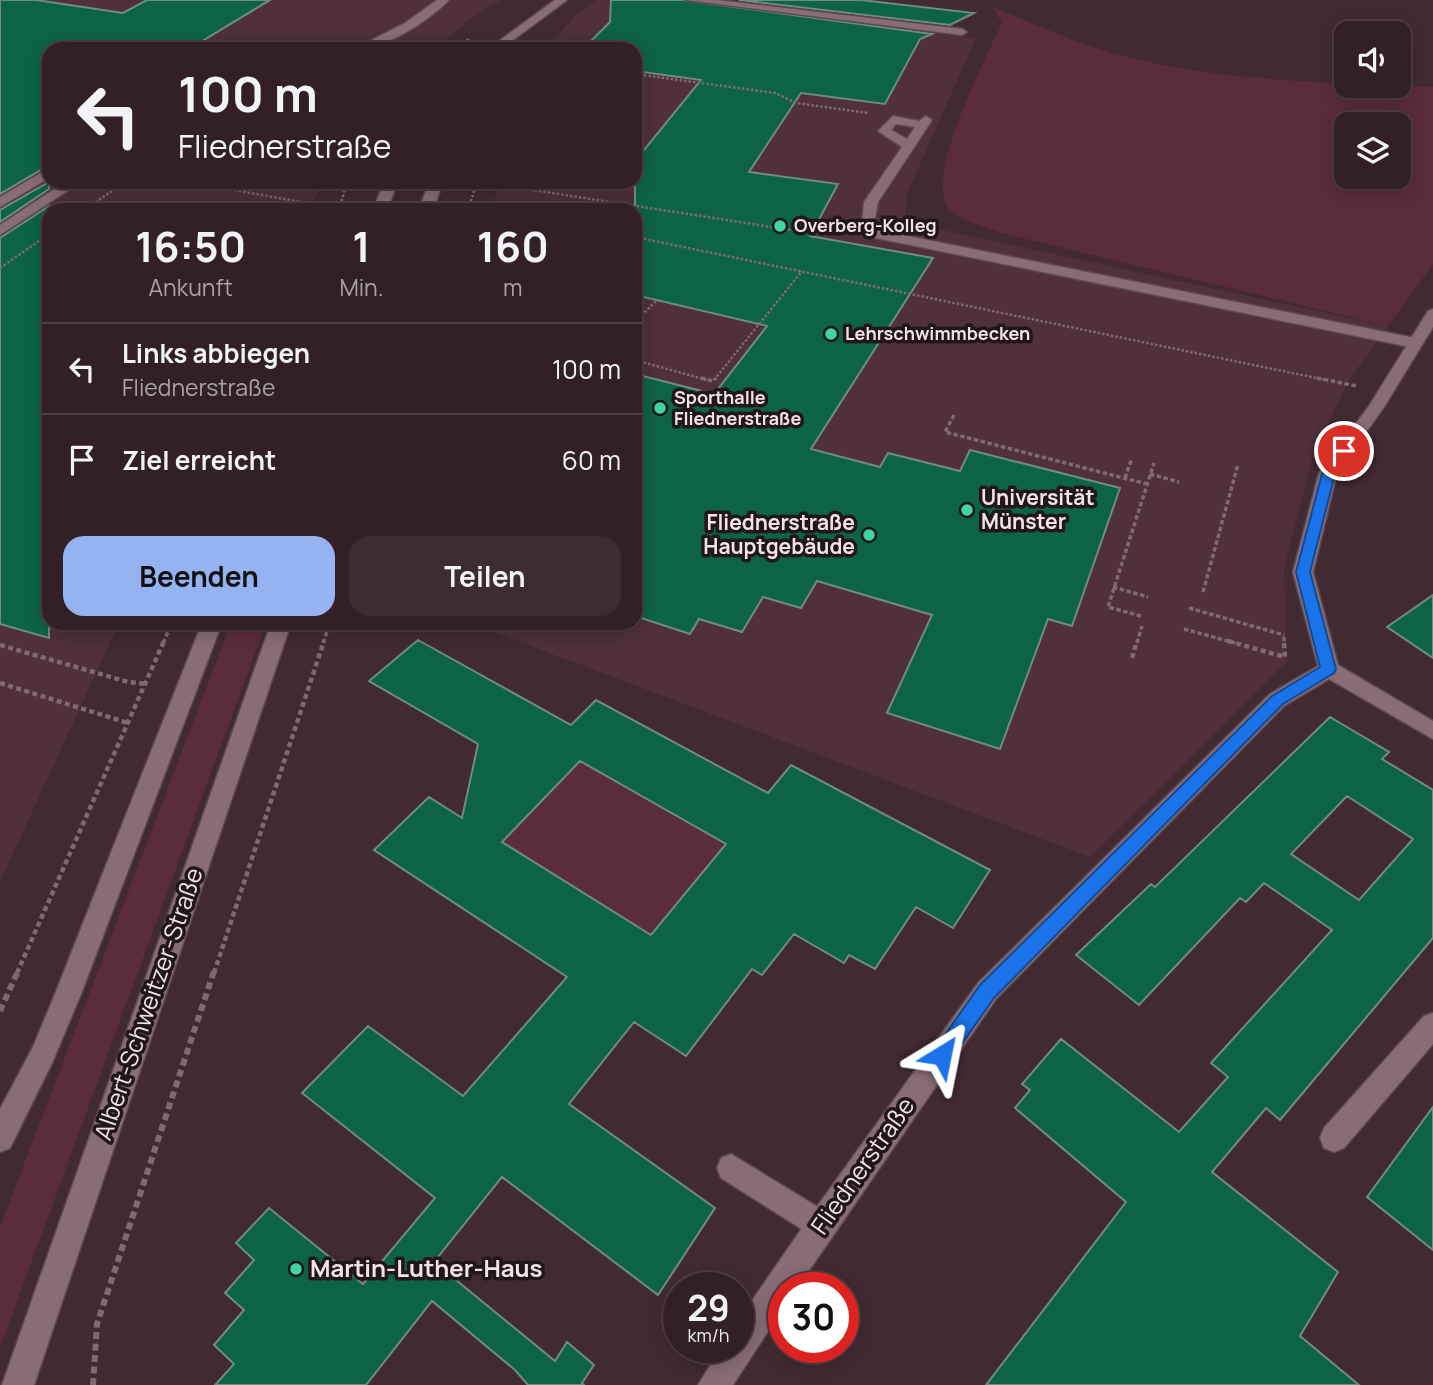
<!DOCTYPE html>
<html lang="de">
<meta charset="utf-8">
<style>
:root{--surface:#322026;--page:#3d2d32;--text:#f1f3f6;--muted:#a8a3a7;--line:#4d3e43;--accent:#95b2f1}
body{margin:0;font-family:Manrope,sans-serif;background:var(--page);color:var(--text);height:100vh;display:flex;flex-direction:column;font-size:26px;white-space:nowrap}
*{box-sizing:border-box;margin:0}
p{font-size:23px;color:var(--muted)}
.icon{flex:none;width:38px;height:38px;fill:none;stroke:currentColor;stroke-width:2;stroke-linecap:round;stroke-linejoin:round}
.map{position:relative;flex:1;overflow:hidden}
.details{position:absolute;left:42px;top:203px;width:600px;height:427px;display:flex;flex-direction:column;background:var(--surface);border-radius:21px;box-shadow:0 4px 18px #0003,0 0 0 2px var(--line)}
.details>*{flex:none}
.banner{position:absolute;left:42px;top:42px;width:600px;height:147px;border-radius:21px;box-shadow:0 4px 18px #0003,0 0 0 2px var(--line);background:#322026;color:var(--text);overflow:hidden}
.tools{position:absolute;left:1334px;top:21px;display:grid;gap:14px}
.tools a{display:grid;place-items:center;width:77px;height:77px;border-radius:14px;background:var(--surface);box-shadow:0 4px 18px #0003,0 0 0 2px var(--line);font-size:35px}
.speed{position:absolute;left:663px;top:1272px;display:flex;gap:14px;font-size:35px;font-weight:700;text-align:center}
.speed>*{display:grid;place-content:center;width:91px;height:91px;border-radius:50%;background:var(--surface);box-shadow:0 4px 18px #0003,0 0 0 2px var(--line);line-height:1}
.speed small{font-size:18px;font-weight:400}
.speed .limit{border:10px solid #d22;background:#fff;color:#111}
.pin{position:absolute;display:grid;place-items:center;width:60px;height:60px;color:#fff;margin:-30px;border:4px solid #fff;border-radius:50%;box-shadow:0 2px 7px #0007}
.me{position:absolute;width:77px;margin:-38px;rotate:35deg;stroke-linejoin:round;filter:drop-shadow(0 0 5px #0008)}
.turn{display:flex;align-items:center;gap:24px;height:147px;padding:0 21px;font-size:32px}
.turn .icon{width:91px;height:91px;stroke-width:2.5}
.turn b{display:block;font-size:49px;line-height:60px}
.eta{display:flex;justify-content:space-evenly;align-items:center;height:119px;text-align:center}
.eta b{font-size:42px;font-weight:700;line-height:49px}
.cta{display:flex;gap:14px;margin-top:auto;padding:14px 21px}
.cta a{flex:1;height:80px;border-radius:21px;background:var(--accent);color:#111;font-size:28px;font-weight:700;line-height:80px;text-align:center}
.cta a+a{background:var(--page);color:var(--text)}
ul{padding:0;list-style:none}
li{display:flex;align-items:center;gap:21px;height:91px;padding:0 21px;border-top:2px solid var(--line)}
li div{flex:1}
li b{display:block;font-size:26px}
li em{font-style:normal}
.map>svg:first-child{display:block}
</style>
<div class="map">
<svg width="1433" height="1385" viewBox="0 0 1433 1385">
<rect width="100%" height="100%" fill="#422a32"/>
<path fill="#4f303b" d="M0,0H501L469,19L437,49H49V182H323L310,210H49V623H119L0,882Z
M596,0H647L976,38L907,194L905,222L1388,326L1349,380L1314,452L1284,569L1287,662L1090,857L470,623H635V210H490L501,182H635V49H545L574,17Z"/>
<path fill="#5a2c3d" fill-rule="evenodd" d="M992,7C1036,24 1081,46 1127,57C1229,82 1332,83 1433,87V264L1388,326L1001,233C986,227 962,221 951,211C920,184 987,55 1002,23ZM1346,124H1398V177H1346Z
M231,623H266L0,1348V1227Z
M580,761L726,844L651,935L502,842Z"/>
<path fill="#0d6348" stroke="#708c7f" stroke-width="2" fill-rule="evenodd" d="M0,0H36L123,13L147,0H270L189,49H49V165L0,194Z
M611,0H683L932,34L920,39L885,104L801,93L749,172L838,184L810,236L933,258L811,449L880,467L888,453L960,471L970,450L1120,488L1072,626L1048,619L1000,749L887,713L932,615L817,581L801,608L763,597L742,632L699,619L690,634L635,616V374L714,394L767,326L635,295V161L701,80L635,71V49L588,44L610,22Z
M739,0H861L974,13L950,25Z
M49,182V189L0,222V210Z
M49,206V638L0,624V238Z
M1433,595V658L1387,627Z
M418,640L571,725L596,700L768,793L791,765L990,870L953,928L916,907L875,969L849,955L844,963L794,934L762,975L752,969L686,1056L634,1022L569,1104L715,1208L658,1295L502,1177L434,1262L555,1361L567,1342L594,1365L582,1383L584,1385H528L515,1370L432,1301L366,1385H215L234,1364L214,1345L244,1310L225,1293L254,1260L236,1243L269,1208L363,1284L435,1198L302,1093L368,1026L463,1096L567,977L374,850L429,797L462,818L478,744L369,681ZM580,761L726,844L651,935L502,842Z
M1330,717L1389,752L1382,759L1433,790V938L1280,1120L1266,1108L1212,1172L1338,1272L1300,1336L1359,1385H986L1126,1202L1015,1108L1030,1090L1022,1084L1061,1039L1179,1132L1228,1077L1211,1063L1332,930L1264,883L1246,902L1240,898L1139,1005L1076,955L1151,884L1155,887ZM1347,796L1413,839L1359,900L1291,854Z
M1433,1107V1250L1367,1197Z"/>
<g fill="none" stroke-linecap="round" stroke-linejoin="round">
<defs>
<path id="service" d="M437,0H449C427,22 386,49 354,49L405,23Z
M686,0H717L962,29L967,32L962,35Z
M893,116L919,121L926,116L932,120L878,202L873,229L1415,338L1423,343L1415,348L861,235L864,202L902,147L878,131ZM896,124L915,127L907,139L891,130Z
M49,168V178L0,207V197Z
M65,182H81L0,235V225Z
M1433,1013V1044L1344,1148L1334,1152L1324,1148L1320,1138L1324,1128L1424,1016Z
M731,1154L831,1215L836,1225L831,1235L821,1240L811,1235L721,1178L717,1168L721,1158Z"/>
<path id="minor" d="M1433,309V327L1384,407L1337,473L1313,572L1338,665L1433,721V739L1329,679L1284,706L996,999L797,1288H784V1307L733,1385H698L721,1348H738V1321L811,1215L978,983L1270,694L1318,666L1293,572L1319,473L1369,406L1428,311Z"/>
<path id="tertiary" d="M555,0H567L501,49H488Z
M384,182H398L387,210H373Z
M429,182H443L433,210H419Z
M202,623H222L81,994L52,1063L10,1148L0,1152V1109L33,1047L55,994Z
M271,623H291L34,1385H2Z"/>
</defs>
<use href="#service" stroke="#5c484f" stroke-width="3"/>
<use href="#minor" stroke="#5c484f" stroke-width="3"/>
<use href="#tertiary" stroke="#5c484f" stroke-width="3"/>
<path stroke="#806a71" stroke-width="2.5" stroke-dasharray="2.5 2" stroke-linecap="butt" d="M456,49L470,38
M635,74L775,93L796,103L868,113
M190,182L339,209
M481,182L817,234L840,233
M458,205L506,210
M84,210L125,182
M339,210L347,182
M468,210L477,182
M635,237L1326,380
M0,268L49,234
M635,322L657,300
M635,360L707,380
M714,380L802,271"/>
<path stroke="#806a71" stroke-width="3.5" stroke-dasharray="4.5 2.5" stroke-linecap="butt" d="M701,378L713,381L716,378
M1317,378L1357,386
M954,415L945,432L1147,484
M1150,474L1179,482
M1125,478L1132,458
M1113,587L1148,597
M1203,592L1238,464
M1189,608L1284,635
M1141,616L1108,607L1154,463
M1184,629L1235,643
M1284,637V643
M163,643L172,623
M323,643L330,623
M1137,643L1142,626"/>
<path stroke="#806a71" stroke-width="4.5" stroke-dasharray="5 3.5" stroke-linecap="butt" d="M1228,641L1285,657L1284,641
M0,645L128,682L146,684
M1132,658L1137,641
M0,683L128,723
M17,973L164,641
M214,973L324,641"/>
<path stroke="#806a71" stroke-width="6" stroke-dasharray="7 4.5" stroke-linecap="butt" d="M0,1011L18,971
M93,1385L97,1324L214,971"/>
<use href="#service" fill="#896d76" fill-rule="evenodd"/>
<use href="#minor" fill="#896d76" fill-rule="evenodd"/>
<use href="#tertiary" fill="#896d76" fill-rule="evenodd"/>
<path stroke="#806a71" stroke-width="2.5" stroke-dasharray="2.5 2" stroke-linecap="butt" d="M89,182L117,187"/>
</g>
<path fill="#1a73e8" stroke="#114b97" stroke-width="2" d="M1340,448L1351,451L1335,474L1310,572L1336,669L1334,673L1283,704L994,998L949,1062L942,1065L935,1062L932,1055L935,1049L980,985L1272,696L1320,667L1296,572L1322,474Z"/>
<g fill="#42d4a1" stroke="#21161a" stroke-width="2.5">
<circle cx="780" cy="226" r="7"/>
<circle cx="831" cy="334" r="7"/>
<circle cx="660" cy="408" r="7"/>
<circle cx="967" cy="510" r="7"/>
<circle cx="869" cy="535" r="7"/>
<circle cx="296" cy="1269" r="7"/>
</g>
<g text-anchor="middle" stroke-width="7" stroke-linejoin="round" paint-order="stroke">
<g font-size="18" font-weight="bold" fill="#f3e2e7" stroke="#21161a" text-anchor="start">
<text x="794" y="232">Overberg-Kolleg</text>
<text x="845" y="340">Lehrschwimmbecken</text>
<text x="674" y="404">Sporthalle<tspan x="674" dy="21">Fliednerstraße</tspan></text>
</g>
<g font-size="21" font-weight="bold" fill="#f3e2e7" stroke="#21161a" text-anchor="start">
<text x="981" y="505">Universität<tspan x="981" dy="24">Münster</tspan></text>
<text x="855" y="530" text-anchor="end">Fliednerstraße<tspan x="855" dy="24">Hauptgebäude</tspan></text>
</g>
<g font-size="24" fill="#f3e2e7" stroke="#21161a">
<text transform="translate(149 1004) rotate(-71)" y="8">Albert-Schweitzer-Straße</text>
<text transform="translate(863 1166) rotate(-55)" y="8">Fliednerstraße</text>
</g>
<g font-size="24" font-weight="bold" fill="#f3e2e7" stroke="#21161a" text-anchor="start">
<text x="310" y="1277">Martin-Luther-Haus</text>
</g>
</g>
</svg>
<div class="tools">
<a><svg class="icon" aria-label="sound" viewBox="0 0 24 24"><path d="M4 9h4l5-4v14l-5-4H4zM17 9q2 3 0 6"/></svg></a>
<a><svg class="icon" aria-label="layers" viewBox="0 0 24 24"><path d="M12 4l9 5-9 5-9-5zM3 14l9 5 9-5"/></svg></a>
</div>
<div class="speed"><div>29<small>km/h</small></div><div class="limit">30</div></div>
<div class="pin" style="left:1344px;top:451px;background:#d93025"><svg class="icon" aria-label="arrive" viewBox="0 0 24 24"><path d="M6 21V4h12l-3 4 3 4H6"/></svg></div>
<svg class="me" style="left:942px;top:1055px" viewBox="-20 -20 40 40"><path d="M0-17L14 15 0 8-14 15z" fill="#1a73e8" stroke="#fff" stroke-width="4"/></svg>
<div class="banner">
<div class="turn"><svg class="icon" aria-label="left" viewBox="0 0 24 24"><path d="M17 20v-9H6M10 6l-5 5 5 5"/></svg><div><b>100 m</b>Fliednerstraße</div></div>
</div>
<section class="details">
<div class="eta">
<div><b>16:50</b><p>Ankunft</p></div>
<div><b>1</b><p>Min.</p></div>
<div><b>160</b><p>m</p></div>
</div>
<ul>
<li><svg class="icon" aria-label="left" viewBox="0 0 24 24"><path d="M17 20v-9H6M10 6l-5 5 5 5"/></svg><div><b>Links abbiegen</b><p>Fliednerstraße</p></div><em>100 m</em></li>
<li><svg class="icon" aria-label="arrive" viewBox="0 0 24 24"><path d="M6 21V4h12l-3 4 3 4H6"/></svg><div><b>Ziel erreicht</b></div><em>60 m</em></li>
</ul>
<div class="cta"><a>Beenden</a><a>Teilen</a></div>
</section>
</div>
